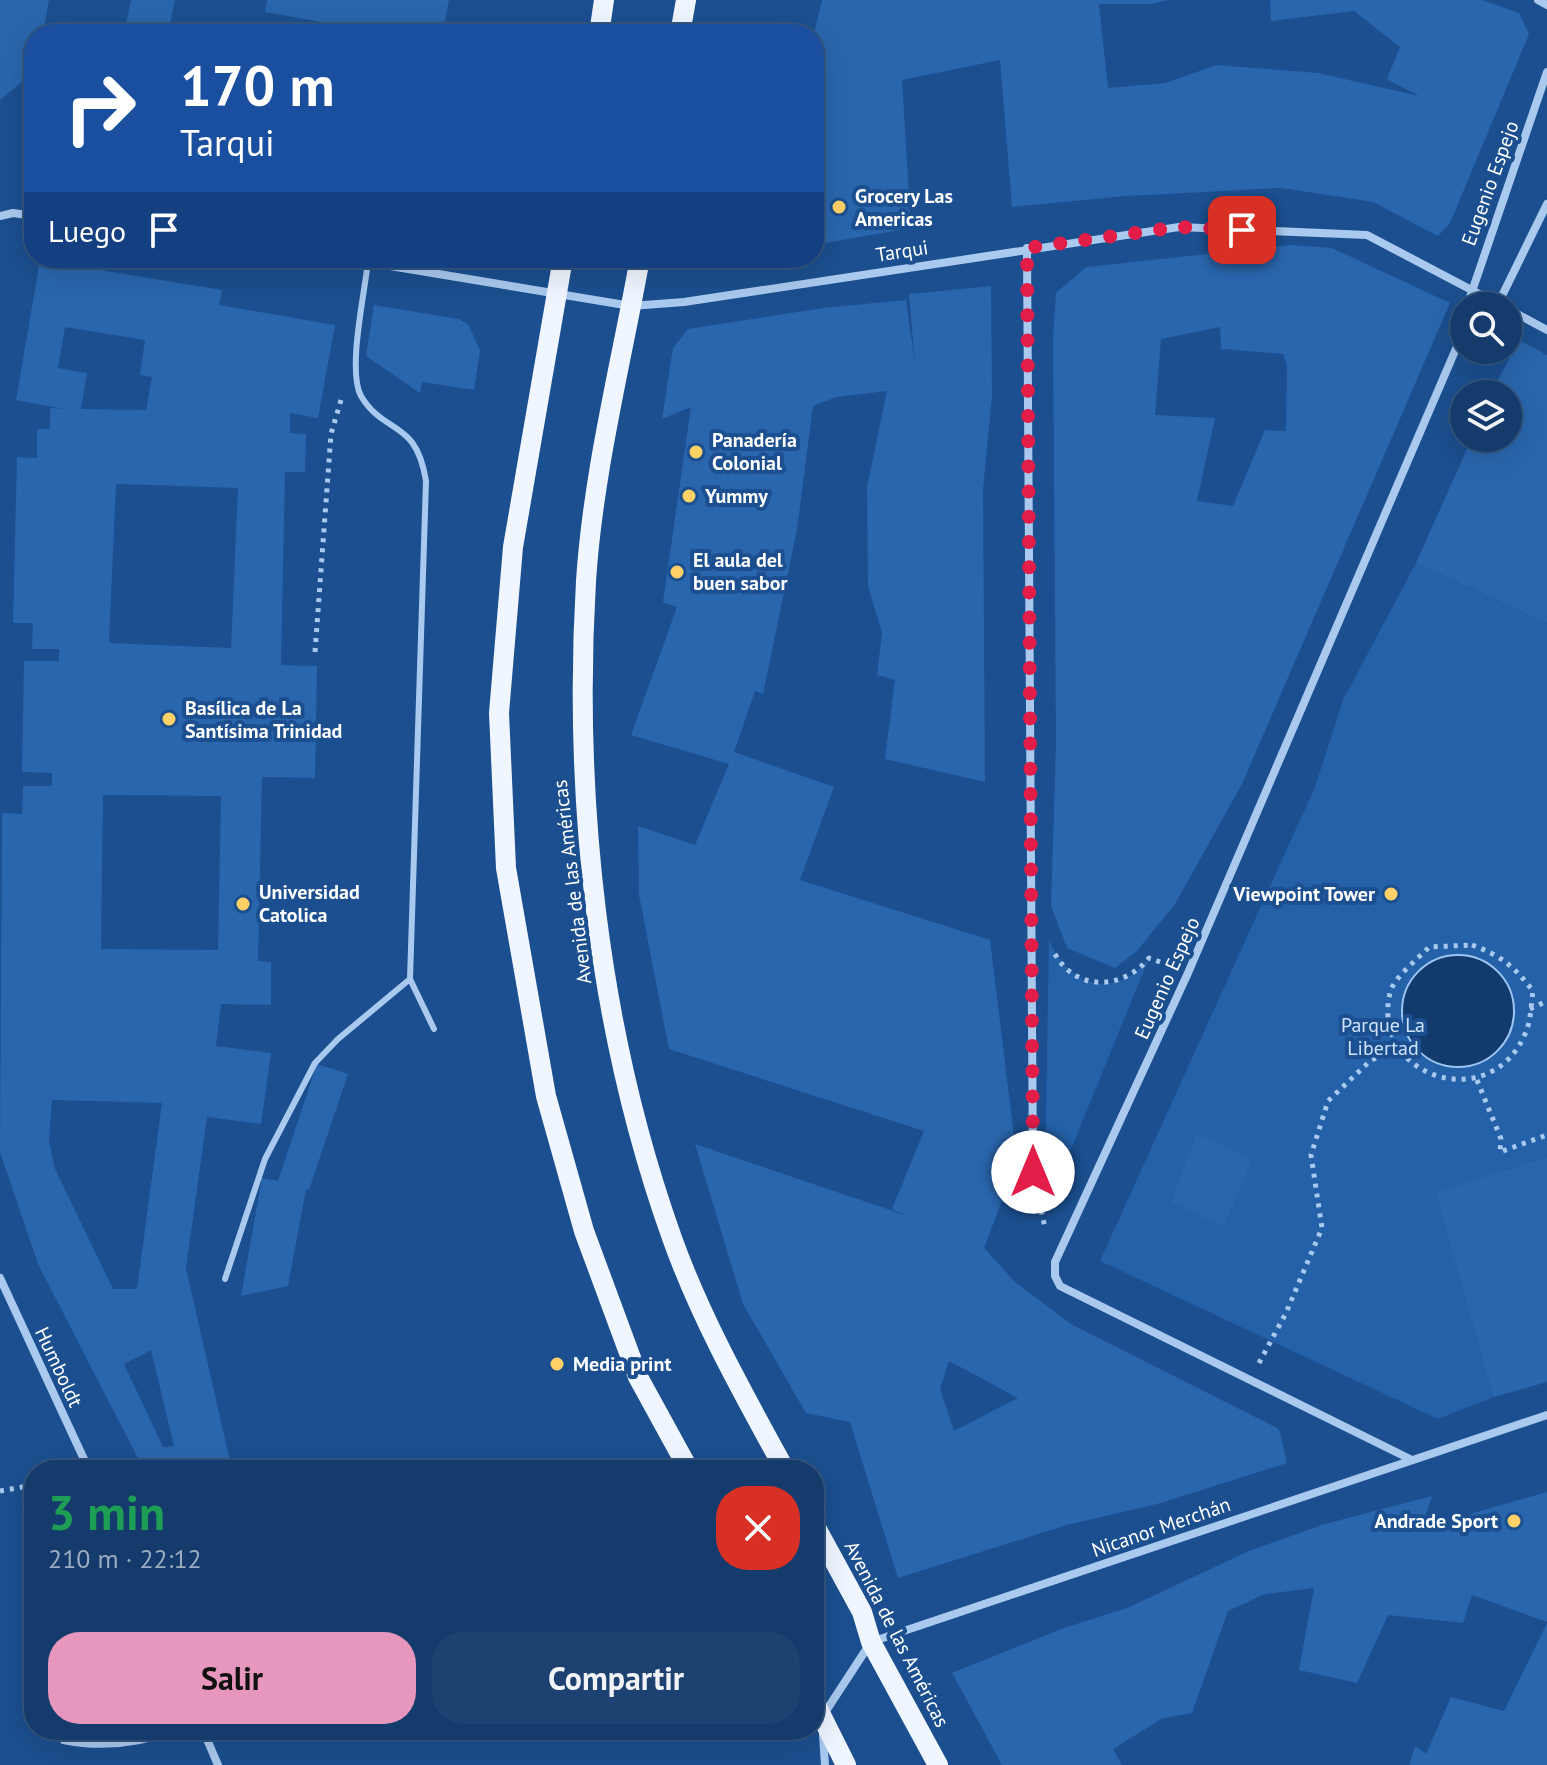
<!DOCTYPE html>
<html lang="es">
<meta charset="utf-8">
<style>
:root{--surface:#143b6b;--page:#1d4271;--text:#f1f3f6;--muted:#9dadc1;--line:#33557e;--accent:#e797bd}
body{margin:0;font-family:"PT Sans",sans-serif;background:var(--page);color:var(--text);height:100vh;display:flex;flex-direction:column;font-size:30px;white-space:nowrap}
*{box-sizing:border-box;margin:0}
p{font-size:26px;color:var(--muted)}
.icon{flex:none;width:44px;height:44px;fill:none;stroke:currentColor;stroke-width:2;stroke-linecap:round;stroke-linejoin:round}
.map{position:relative;flex:1;overflow:hidden}
.side{position:absolute;left:24px;top:1460px;width:800px;height:280px;display:flex;flex-direction:column;background:var(--surface);border-radius:32px;box-shadow:0 8px 32px #0002,0 0 0 2px var(--line)}
.side>*{flex:none}
.hud{position:absolute;left:24px;top:24px;width:800px;height:244px;border-radius:32px;box-shadow:0 8px 32px #0002,0 0 0 2px var(--line);background:#1a4fa0;color:#fff;overflow:hidden}
.fabs{position:absolute;left:1450px;top:292px;display:grid;gap:16px}
.fabs a{display:grid;place-items:center;width:72px;height:72px;border-radius:50%;background:var(--surface);box-shadow:0 8px 32px #0002,0 0 0 2px var(--line);font-size:40px}
.pin{position:absolute;display:grid;place-items:center;width:68px;height:68px;color:#fff;margin:-34px;border-radius:16px;box-shadow:0 4px 12px #0006}
.me{position:absolute;width:88px;margin:-44px;rotate:0deg;stroke-linejoin:round;filter:drop-shadow(0 0 6px #0008)}
.turn{display:flex;align-items:center;gap:28px;height:168px;padding:0 24px;font-size:36px}
.turn .icon{width:104px;height:104px;stroke-width:2.5}
.turn b{display:block;font-size:56px;line-height:68px}
.then{display:flex;align-items:center;height:76px;padding:0 24px;background:#0003;gap:16px;font-size:30px}
.round{display:grid;place-items:center;flex:none;width:84px;height:84px;border-radius:32px;background:var(--page)}
.head{display:flex;align-items:center;justify-content:space-between;height:136px;padding:0 24px}
h1{font-size:48px;font-weight:600;line-height:60px;color:#1e9e55}
.cta{display:flex;gap:16px;margin-top:auto;padding:16px 24px}
.cta a{flex:1;height:92px;border-radius:32px;background:var(--accent);color:#111;font-size:32px;font-weight:600;line-height:92px;text-align:center}
.cta a+a{background:var(--page);color:var(--text)}
.map>svg:first-child{display:block}
</style>
<div class="map">
<svg width="1547" height="1765" viewBox="0 0 1547 1765">
<rect width="100%" height="100%" fill="#1b4f8f"/>
<path fill="#2461a8" d="M1416,563L1547,623V1157L1442,1192L1494,1397L1438,1419L1100,1261L1315,787L1343,700Z
M1049,940C1069,986 1115,1002 1149,958L1054,1191L1045,1164Z"/>
<path fill="#123a6d" stroke="#9cc4f0" stroke-width="2" d="M1402 1011a56 56 0 1 1 112 0a56 56 0 1 1-112 0Z"/>
<path fill="#2a66ad" fill-rule="evenodd" d="M0,0H49L43,34H34V72L0,100Z
M131,0H175L168,34H124Z
M267,0H449L444,26L465,30V34H325L327,23L265,12Z
M822,0H1168L1152,4H1099L1108,88L1165,83L1217,65L1318,73L1419,96L1387,79L1400,47L1354,11L1271,21L1270,0H1482L1519,13L1529,34L1450,223L1438,236L1373,202L1282,188L1127,196L1012,207L1000,60L902,80L911,228L814,245V33Z
M1292,245L1332,248L1450,303L1242,784L1175,904L1137,951L1115,968L1067,948L1051,906L1056,743L1053,339L1056,293L1086,267ZM1220,327L1221,349L1283,354L1287,365L1286,431L1265,430L1233,506L1197,501L1215,418L1155,415L1161,339Z
M40,260L222,290L219,305L335,325L318,418L290,413V433L306,434L305,472H285L281,665L317,666L315,778L262,777L258,961L271,962V1005L221,1004L216,1046L271,1053L261,1124L207,1117L186,1268L232,1470H144L38,1264L0,1152L2,813L22,814L23,786H52V773L22,772L24,661H59V649H32L33,623H13L17,457L37,458V429H50V408L64,409L16,400ZM65,327L145,340L140,375L152,377L146,410L81,409L87,373L58,368ZM116,484L238,488L231,648L109,643ZM103,795L221,796L218,950L101,949ZM52,1100L162,1103L137,1289H113L55,1169L49,1141ZM151,1350L174,1446L163,1447L124,1364Z
M991,286L992,397L983,489L985,782L885,759L895,680L877,675L882,633L868,586L867,487L887,391L836,397L813,406L797,529L763,694L755,691L734,752L834,787L800,880L990,940L1017,1161L984,1248L1015,1282L1071,1324L1279,1429L1287,1463L1161,1503L1067,1525L898,1578L850,1422L806,1413L743,1304L695,1144L908,1216L892,1209L924,1131L669,1049L639,895L638,826L695,845L729,764L631,735L677,607L663,602L691,407L662,419L673,348L688,329L823,308L906,300L915,364L909,294ZM949,1361L1018,1398L954,1431L940,1389Z
M374,305L458,319L468,324L480,350L474,390L422,382L420,393L366,356Z
M1519,340L1547,355V623L1416,563L1472,438H1508V394H1491Z
M317,1064L348,1074L309,1190L306,1189L288,1286L241,1296L262,1178L278,1181Z
M1197,1134L1252,1159L1224,1226L1171,1202Z
M1547,1157V1382L1494,1397L1436,1193Z
M1547,1492V1622L1472,1595L1463,1623L1388,1615L1357,1683L1299,1670L1314,1588L1265,1594L1228,1611L1192,1713L1163,1718L1113,1749L1122,1765H1002L952,1673L1064,1628L1127,1608L1249,1551L1325,1524L1432,1496L1421,1528Z
M1547,1623V1765H1409L1415,1746L1426,1754L1451,1697L1504,1711Z"/>
<g fill="none" stroke-linecap="round" stroke-linejoin="round">
<path stroke="#a9c9ee" stroke-width="5" stroke-dasharray="4 6" stroke-linecap="butt" d="M315,652L331,434L341,400
M1472,945C1500,955 1515,967 1533,991C1531,1004 1531,1022 1525,1034C1490,1116 1370,1077 1390,993C1393,978 1418,959 1429,947Z
M1055,954C1076,992 1123,990 1149,958L1171,966
M1530,1009L1547,1001
M1477,1080L1501,1139L1500,1152L1547,1135
M1037,1191L1045,1228
M1259,1363L1286,1313L1322,1228L1311,1155L1328,1101L1370,1061L1400,1045
M0,1491L34,1485"/>
<path stroke="#a9c9ee" stroke-width="6" d="M368,261C365,292 347,370 361,396C385,436 416,418 426,481L410,979L434,1029
M225,1279L265,1159L315,1063L338,1039L410,979
M60,1730L63,1741C103,1749 139,1745 177,1730"/>
<path stroke="#a9c9ee" stroke-width="8" d="M1538,0L1547,5
M0,216L13,213L34,216
M1027,248L1033,1172
M342,258L631,306L684,302L1179,227L1367,235L1502,306
M1498,304L1547,204
M1467,306L1547,72
M1508,309L1547,330
M0,1278L89,1470
M1410,1459L1060,1286L1055,1276V1262L1188,973L1461,337L1464,322
M824,1714L871,1642L1547,1415
M203,1730L218,1765
M823,1735L825,1765"/>
<path stroke="#f0f6ff" stroke-width="20" d="M599,34L604,0
M680,34L686,0
M563,258L513,547L499,713L506,868L546,1096L584,1231L638,1377L689,1470
M640,258C621,364 593,473 586,581C573,800 598,1031 672,1238C701,1319 744,1395 785,1470
M814,1524L862,1612L871,1642L938,1765
M814,1701L846,1765"/>
</g>
<g fill="none" stroke-linecap="round" stroke-linejoin="round">
<path stroke="#e11d48" stroke-width="14" stroke-dasharray="0 25.2" d="M1033,1172L1027,248L1179,227L1242,230"/>
</g>
<g fill="#ffd166" stroke="#1b4f8f" stroke-width="3">
<circle cx="839" cy="207" r="8"/>
<circle cx="696" cy="452" r="8"/>
<circle cx="689" cy="496" r="8"/>
<circle cx="677" cy="572" r="8"/>
<circle cx="169" cy="719" r="8"/>
<circle cx="1391" cy="894" r="8"/>
<circle cx="243" cy="904" r="8"/>
<circle cx="557" cy="1364" r="8"/>
<circle cx="1514" cy="1521" r="8"/>
</g>
<g text-anchor="middle" stroke-width="8" stroke-linejoin="round" paint-order="stroke">
<g font-size="20" fill="#fff" stroke="#1b4f8f">
<text transform="translate(1490 183) rotate(-70)" y="7">Eugenio Espejo</text>
<text transform="translate(902 251) rotate(-9)" y="7">Tarqui</text>
<text transform="translate(572 882) rotate(-97)" y="7">Avenida de las Américas</text>
<text transform="translate(1167 978) rotate(-66)" y="7">Eugenio Espejo</text>
<text transform="translate(59 1367) rotate(65)" y="7">Humboldt</text>
<text transform="translate(1161 1527) rotate(-19)" y="7">Nicanor Merchán</text>
<text transform="translate(897 1634) rotate(63)" y="7">Avenida de las Américas</text>
</g>
<g font-size="20" font-weight="bold" fill="#fff" stroke="#1b4f8f" text-anchor="start">
<text x="855" y="203">Grocery Las<tspan x="855" dy="23">Americas</tspan></text>
<text x="712" y="447">Panadería<tspan x="712" dy="23">Colonial</tspan></text>
<text x="705" y="503">Yummy</text>
<text x="693" y="567">El aula del<tspan x="693" dy="23">buen sabor</tspan></text>
<text x="185" y="715">Basílica de La<tspan x="185" dy="23">Santísima Trinidad</tspan></text>
<text x="259" y="899">Universidad<tspan x="259" dy="23">Catolica</tspan></text>
<text x="1375" y="901" text-anchor="end">Viewpoint Tower</text>
<text x="573" y="1371">Media print</text>
<text x="1498" y="1528" text-anchor="end">Andrade Sport</text>
</g>
<g font-size="20" fill="#cfe3fa" stroke="#1b4f8f">
<text x="1383" y="1032">Parque La<tspan x="1383" dy="23">Libertad</tspan></text>
</g>
</g>
</svg>
<div class="fabs">
<a><svg class="icon" aria-label="search" viewBox="0 0 24 24"><circle cx="10" cy="10" r="6"/><path d="M15 15l6 6"/></svg></a>
<a><svg class="icon" aria-label="layers" viewBox="0 0 24 24"><path d="M12 4l9 5-9 5-9-5zM3 14l9 5 9-5"/></svg></a>
</div>
<div class="pin" style="left:1242px;top:230px;background:#d93025"><svg class="icon" aria-label="arrive" viewBox="0 0 24 24"><path d="M6 21V4h12l-3 4 3 4H6"/></svg></div>
<svg class="me" style="left:1033px;top:1172px" viewBox="-20 -20 40 40"><circle r="19" fill="#fff"/><path d="M0-13L10 11 0 6-10 11z" fill="#e11d48"/></svg>
<div class="hud">
<div class="turn"><svg class="icon" aria-label="right" viewBox="0 0 24 24"><path d="M7 20v-9h11M14 6l5 5-5 5"/></svg><div><b>170 m</b>Tarqui</div></div>
<div class="then">Luego<svg class="icon" aria-label="arrive" viewBox="0 0 24 24"><path d="M6 21V4h12l-3 4 3 4H6"/></svg></div>
</div>
<section class="side">
<div class="head"><div><h1>3 min</h1><p>210 m · 22:12</p></div><a class="round" style="background:#d93025;color:#fff"><svg class="icon" aria-label="close" viewBox="0 0 24 24"><path d="M6 6l12 12M18 6L6 18"/></svg></a></div>
<div class="cta"><a>Salir</a><a>Compartir</a></div>
</section>
</div>
